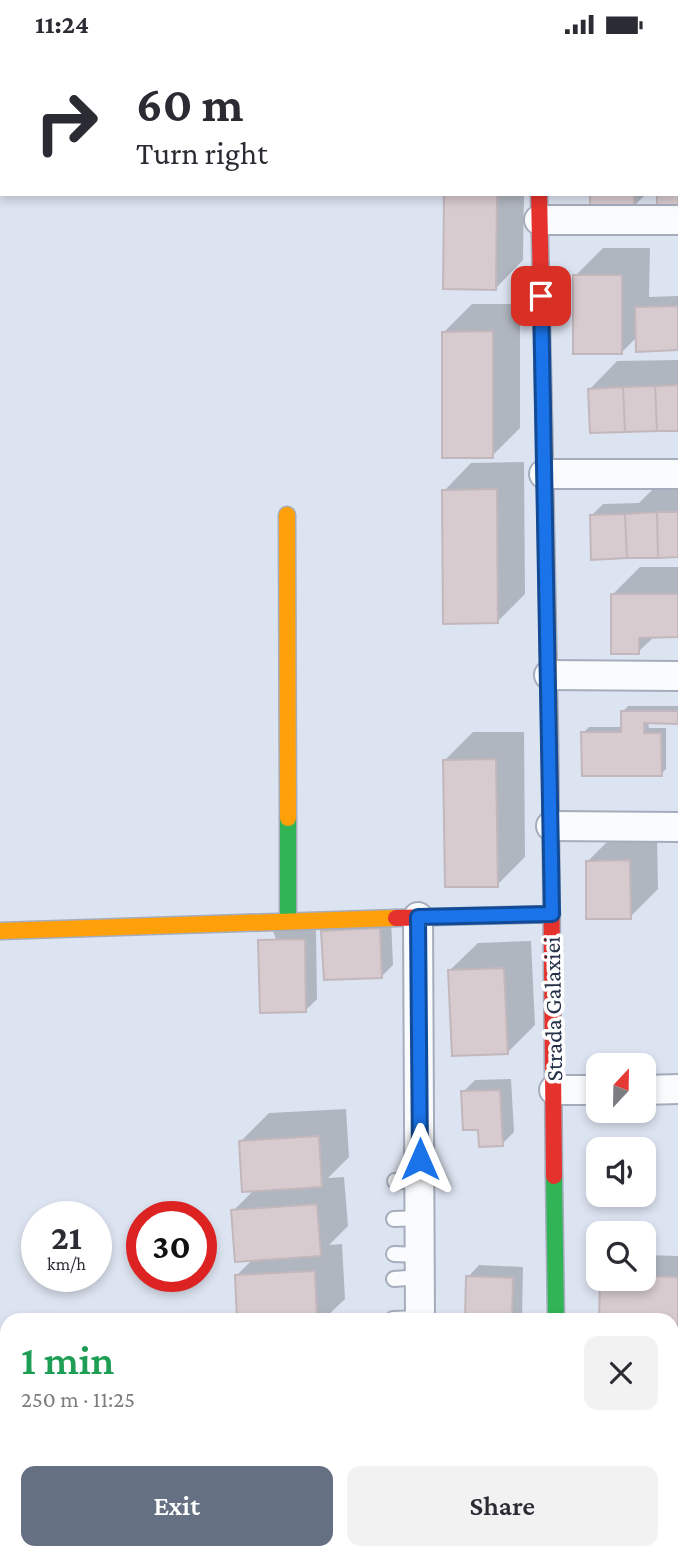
<!DOCTYPE html>
<meta charset="utf-8">
<style>
:root{--surface:#fff;--page:#f2f2f3;--text:#2b2b33;--muted:#7c7c81;--accent:#667083}
body{margin:0;font-family:"Crimson Pro",serif;background:var(--page);color:var(--text);height:100vh;display:flex;flex-direction:column;font-size:26px;white-space:nowrap}
*{box-sizing:border-box;margin:0}
p{font-size:23px;color:var(--muted)}
.icon{flex:none;width:38px;height:38px;fill:none;stroke:currentColor;stroke-width:2;stroke-linecap:round;stroke-linejoin:round}
.map{position:relative;flex:1;overflow:hidden}
.drawer{position:absolute;left:0px;top:1264px;width:679px;height:247px;display:flex;flex-direction:column;background:var(--surface);border-radius:21px 21px 0 0;box-shadow:0 4px 10px #0003}
.drawer>*{flex:none}
.top-card{position:absolute;left:0px;top:0px;width:679px;height:147px;box-shadow:0 4px 10px #0003;background:#fff;color:var(--text);overflow:hidden}
.needle{width:46px;rotate:22deg}
.fabs{position:absolute;left:586px;top:1004px;display:grid;gap:14px}
.fabs a{display:grid;place-items:center;width:70px;height:70px;border-radius:14px;background:var(--surface);box-shadow:0 4px 10px #0003;font-size:35px}
.speed{position:absolute;left:21px;top:1152px;display:flex;gap:14px;font-size:35px;font-weight:700;text-align:center}
.speed>*{display:grid;place-content:center;width:91px;height:91px;border-radius:50%;background:var(--surface);box-shadow:0 4px 10px #0003;line-height:1}
.speed small{font-size:18px;font-weight:400}
.speed .limit{border:10px solid #d22;background:#fff;color:#111}
.pin{position:absolute;display:grid;place-items:center;width:60px;height:60px;color:#fff;margin:-30px;border-radius:14px;box-shadow:0 4px 10px #0006}
.me{position:absolute;width:77px;margin:-38px;rotate:0deg;stroke-linejoin:round;filter:drop-shadow(0 0 5px #0008)}
.turn{display:flex;align-items:center;gap:24px;height:147px;padding:0 21px;font-size:32px}
.turn .icon{width:91px;height:91px;stroke-width:2.5}
.turn b{display:block;font-size:49px;line-height:60px}
.round{display:grid;place-items:center;flex:none;width:74px;height:74px;border-radius:14px;background:var(--page)}
.headline{display:flex;align-items:center;justify-content:space-between;height:119px;padding:0 21px}
h1{font-size:42px;font-weight:600;line-height:52px;color:#1e9e55}
.button{display:flex;gap:14px;margin-top:auto;padding:14px 21px}
.button a{flex:1;height:80px;border-radius:14px;background:var(--accent);color:#fff;font-size:28px;font-weight:600;line-height:80px;text-align:center}
.button a+a{background:var(--page);color:var(--text)}
.status{display:flex;justify-content:space-between;align-items:center;height:49px;padding:0 35px;background:var(--surface);direction:ltr}
.status svg{height:19px;fill:currentColor}
.map>svg:first-child{display:block}
</style>
<div class="status"><b>11:24</b><svg viewBox="0 0 49 12"><path d="M0 12V9h3v3zM5 12V6h3v6zM10 12V3h3v9zM15 12V0h3v12zM26 1h20v11H26zM47 4h2v5h-2z"/></svg></div>
<div class="map">
<svg width="678" height="1510" viewBox="0 0 678 1510">
<rect width="100%" height="100%" fill="#dde4f1"/>
<path fill="#0003" d="M446,145H524L523,211L496,239Z
M592,145H644V147L633,158Z
M603,199H650L649,248L678,247V300L637,288L621,304L575,227Z
M472,255H520V379L492,407L444,283Z
M678,311V381L590,340L617,312Z
M524,413L525,545L497,573L444,442L471,414Z
M678,437V507L591,467L603,455L639,454L655,438Z
M640,518H678V587H655L638,603L612,546Z
M628,657H678V673H648L649,679H666V720L661,725L583,684L589,678H622V663Z
M473,683H524L525,808L497,836L445,711Z
M657,784L658,840L630,868L587,813L615,785Z
M391,869L393,916L382,927L323,882Z
M272,880H316L317,950L305,962Z
M531,892L535,976L507,1004L450,921L478,894Z
M511,1030L514,1083L502,1095L480,1079L463,1043L475,1031Z
M346,1060L349,1108L328,1129L344,1128L348,1177L329,1196L342,1195L345,1250L324,1270H239L237,1226L253,1210L233,1162L255,1140L241,1092L269,1064Z
M644,1206L678,1207V1291H672V1270H601V1230H644Z
M479,1216L523,1218L522,1270H467L468,1228Z
M451,1503H541V1510H451Z"/>
<path fill="#d8cbcf" stroke="#c2b7bc" stroke-width="2" d="M637,0H665V2H637Z
M678,99V158H657V145H677Z
M444,145H497L496,241L443,240Z
M590,145H634V160H590Z
M573,226H622V305H573Z
M678,257V301L636,303L635,258Z
M493,282V409H442V283Z
M678,336V382H657L655,337Z
M655,337L657,382L625,383L623,338Z
M623,338L625,383L590,384L588,340Z
M497,440L498,574L443,575L442,441Z
M657,463H678V508L658,509Z
M657,463L658,509H627L625,465Z
M625,465L627,509L591,511L590,466Z
M611,545H678V588L639,589V605H611Z
M621,662H678V675L644,674V684H661L662,727H582L581,683H621Z
M496,710L498,838H445L443,711Z
M630,811L631,870H586V812Z
M380,879L382,929L324,931L321,882Z
M305,890L306,963L260,964L258,891Z
M504,919L508,1005L452,1007L448,921Z
M500,1041L503,1097L479,1098L478,1081H463L461,1042Z
M319,1087L322,1138L242,1143L239,1092Z
M317,1155L321,1207L235,1213L231,1161Z
M315,1222L317,1270H237L235,1226Z
M466,1227L513,1229L512,1270H465Z
M644,1227L678,1228V1293H672V1270H599L600,1230H644Z
M449,1503H515V1510H449Z"/>
<g fill="none" stroke-linecap="round" stroke-linejoin="round">
<defs>
<path id="lane" d="M395,1132L420,1131
M394,1170L420,1169
M394,1205L420,1206
M394,1230L420,1228
M393,1270L420,1269"/>
<path id="street" d="M333,2V0
M541,2V0
M539,171H678
M544,425H678
M549,626L678,627
M551,777L678,778
M418,868L420,1270
M554,1041H598
M644,1041L678,1040
M672,1371H678
M672,1479H678
M422,1503V1510
M559,1503V1510"/>
<path id="fast" d="M288,769V871
M554,1127L556,1270"/>
<path id="slow" d="M544,378L550,697
M287,466L288,769
M0,882L396,869"/>
<path id="jam" d="M539,145L544,378
M550,697L554,1127
M396,869L552,865"/>
</defs>
<use href="#lane" stroke="#a5adbd" stroke-width="18"/>
<use href="#street" stroke="#a5adbd" stroke-width="32"/>
<use href="#fast" stroke="#a5adbd" stroke-width="19"/>
<use href="#slow" stroke="#a5adbd" stroke-width="19"/>
<use href="#jam" stroke="#a5adbd" stroke-width="19"/>
<use href="#lane" stroke="#fafbfd" stroke-width="14"/>
<use href="#street" stroke="#fafbfd" stroke-width="28"/>
<use href="#fast" stroke="#30b455" stroke-width="16"/>
<use href="#slow" stroke="#ff9f0a" stroke-width="16"/>
<use href="#jam" stroke="#e5322d" stroke-width="16"/>
</g>
<g fill="none" stroke-linecap="round" stroke-linejoin="round">
<defs>
<path id="route" d="M420,1110L418,868L552,865L541,247"/>
</defs>
<use href="#route" stroke="#114b97" stroke-width="18"/>
<use href="#route" stroke="#1a73e8" stroke-width="12"/>
</g>
<g text-anchor="middle" stroke-width="7" stroke-linejoin="round" paint-order="stroke">
<g font-size="24" fill="#263148" stroke="#fff">
<text transform="translate(553 960) rotate(-91)" y="8">Strada Galaxiei</text>
</g>
</g>
</svg>
<div class="fabs">
<a><svg class="needle" viewBox="-14 -14 28 28"><path d="M0-13l5 13h-10z" fill="#e53935"/><path d="M0 13l5-13h-10z" fill="#7c7c81"/></svg></a>
<a><svg class="icon" aria-label="sound" viewBox="0 0 24 24"><path d="M4 9h4l5-4v14l-5-4H4zM17 9q2 3 0 6"/></svg></a>
<a><svg class="icon" aria-label="search" viewBox="0 0 24 24"><circle cx="10" cy="10" r="6"/><path d="M15 15l6 6"/></svg></a>
</div>
<div class="speed"><div>21<small>km/h</small></div><div class="limit">30</div></div>
<div class="pin" style="left:541px;top:247px;background:#d93025"><svg class="icon" aria-label="arrive" viewBox="0 0 24 24"><path d="M6 21V4h12l-3 4 3 4H6"/></svg></div>
<svg class="me" style="left:420px;top:1110px" viewBox="-20 -20 40 40"><path d="M0-17L14 15 0 8-14 15z" fill="#1a73e8" stroke="#fff" stroke-width="4"/></svg>
<div class="top-card">
<div class="turn"><svg class="icon" aria-label="right" viewBox="0 0 24 24"><path d="M7 20v-9h11M14 6l5 5-5 5"/></svg><div><b>60 m</b>Turn right</div></div>
</div>
<section class="drawer">
<div class="headline"><div><h1>1 min</h1><p>250 m · 11:25</p></div><a class="round"><svg class="icon" aria-label="close" viewBox="0 0 24 24"><path d="M6 6l12 12M18 6L6 18"/></svg></a></div>
<div class="button"><a>Exit</a><a>Share</a></div>
</section>
</div>
